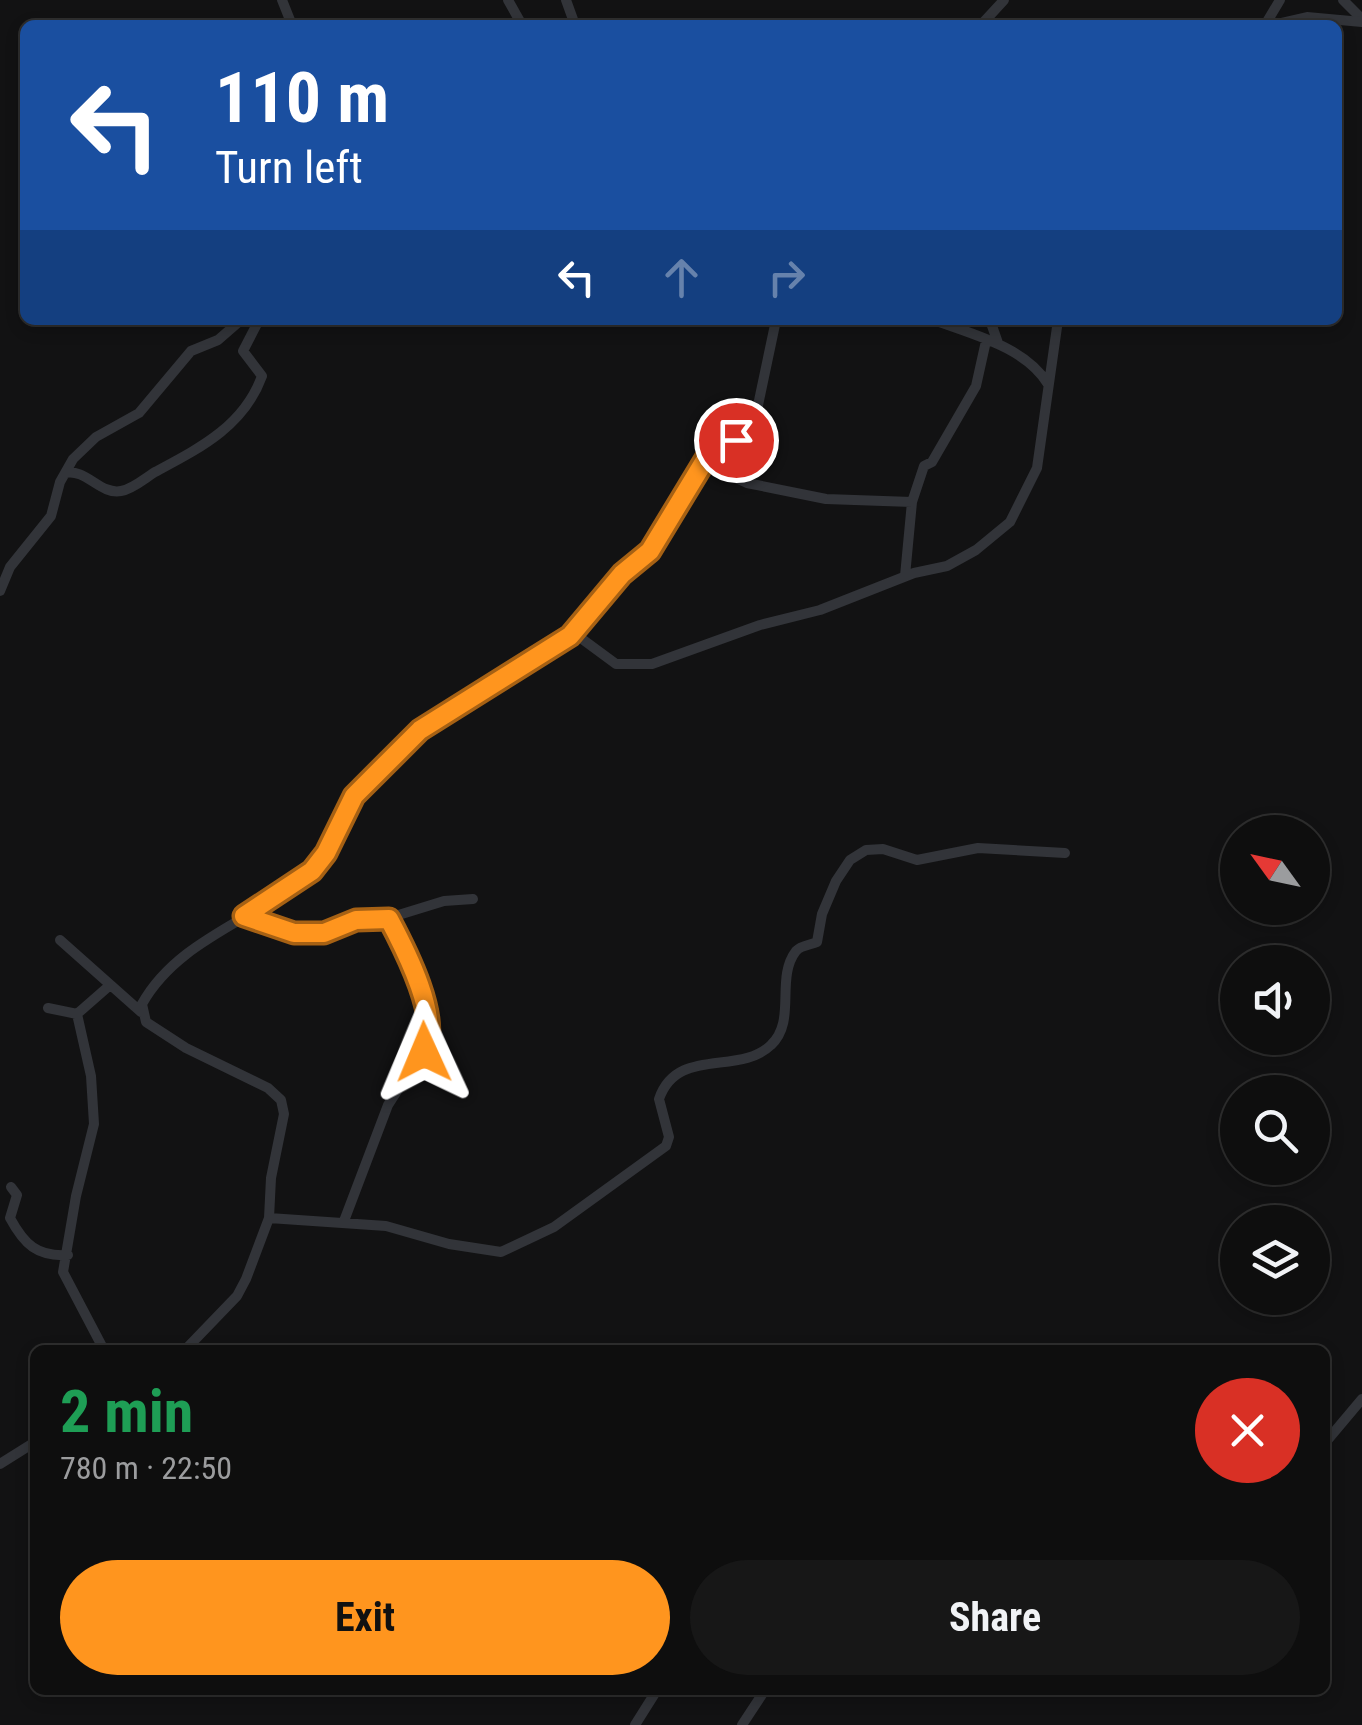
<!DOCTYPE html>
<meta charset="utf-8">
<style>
:root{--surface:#0e0e0e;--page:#171717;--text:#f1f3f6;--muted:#9b9c9e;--line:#2e2e2e;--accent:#ff951e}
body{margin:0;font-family:"Roboto Condensed",sans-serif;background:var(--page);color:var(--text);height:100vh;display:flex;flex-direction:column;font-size:38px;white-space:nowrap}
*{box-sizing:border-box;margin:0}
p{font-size:32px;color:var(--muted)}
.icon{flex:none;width:55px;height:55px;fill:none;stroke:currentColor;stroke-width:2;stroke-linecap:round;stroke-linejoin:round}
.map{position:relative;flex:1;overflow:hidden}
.sheet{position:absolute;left:30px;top:1345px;width:1300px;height:350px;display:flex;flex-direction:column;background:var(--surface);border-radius:15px;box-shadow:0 5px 15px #0003,0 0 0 2px var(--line)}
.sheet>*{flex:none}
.hud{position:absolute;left:20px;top:20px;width:1322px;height:305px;border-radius:15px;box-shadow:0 5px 15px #0003,0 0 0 2px var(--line);background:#1a4fa0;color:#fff;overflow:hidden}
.needle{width:65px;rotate:303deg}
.buttons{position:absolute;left:1220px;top:815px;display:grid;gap:20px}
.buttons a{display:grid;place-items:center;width:110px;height:110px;border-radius:50%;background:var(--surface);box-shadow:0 5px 15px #0003,0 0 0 2px var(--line);font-size:50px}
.pin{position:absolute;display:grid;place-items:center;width:85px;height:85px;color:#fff;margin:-42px;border:5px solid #fff;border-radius:50%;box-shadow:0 2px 10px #0007}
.me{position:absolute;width:110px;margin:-55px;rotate:359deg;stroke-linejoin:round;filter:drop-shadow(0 0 8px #0008)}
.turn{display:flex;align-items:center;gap:35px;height:210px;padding:0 30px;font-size:45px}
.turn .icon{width:130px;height:130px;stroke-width:2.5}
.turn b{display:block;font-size:70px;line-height:85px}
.lanes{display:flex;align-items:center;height:95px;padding:0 30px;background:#0003;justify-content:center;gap:50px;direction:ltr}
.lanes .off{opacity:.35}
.round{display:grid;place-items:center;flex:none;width:105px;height:105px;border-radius:52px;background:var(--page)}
.head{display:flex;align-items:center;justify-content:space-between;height:170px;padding:0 30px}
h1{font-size:60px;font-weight:700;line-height:75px;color:#1e9e55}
.cta{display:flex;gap:20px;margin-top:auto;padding:20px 30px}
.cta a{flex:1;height:115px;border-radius:60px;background:var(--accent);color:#111;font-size:40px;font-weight:700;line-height:115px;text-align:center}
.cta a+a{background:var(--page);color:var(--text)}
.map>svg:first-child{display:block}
</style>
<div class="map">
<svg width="1362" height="1725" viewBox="0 0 1362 1725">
<rect width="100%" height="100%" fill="#121213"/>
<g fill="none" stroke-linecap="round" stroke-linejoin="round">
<path stroke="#323439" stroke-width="10" d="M282,0L292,25
M508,0L522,25
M566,0L575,25
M1343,0L1362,19
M981,25L1004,0
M1265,25L1280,0
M1272,25L1307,17L1362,22
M934,320C974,335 1025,347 1048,384
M990,320L998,343
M705,464L747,483L826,499L912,502
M65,473C86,468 100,495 121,491C133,489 145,478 155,472C200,448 244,426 262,376L243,351L259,320
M905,576L912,502L924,466L932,462L976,386L986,341
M0,591L10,567L51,516L60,482L73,459L96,437L139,413L191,351L218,340L241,320
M570,636L621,574L650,551L713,447L745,431L757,410L776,320
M244,916L294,933H324L356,920L379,921L444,901L473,899
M60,940L141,1012
M48,1008L77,1014L109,986
M77,1014L91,1076L94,1124L76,1196L63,1272L104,1350
M11,1187L17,1195L10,1218C24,1244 37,1257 68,1255
M269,1218L386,1226L449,1244L501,1252L554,1227L666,1146L669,1137L659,1099C677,1046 739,1076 771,1045C797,1021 775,978 796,951C801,945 811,945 817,942L822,914L836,881L850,860L866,850L883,849L917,860L978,848L1065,853
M344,1221L388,1105L430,1040L418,982L389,919
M185,1350L237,1296L246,1279L269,1218L271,1178L284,1114L281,1100L268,1088L186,1048L146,1022L142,1004C177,941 252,921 304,878C333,854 336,816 361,789C420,725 484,689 555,642L578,636L616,664H652L760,625L820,610L914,573L947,566L976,550L1010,522L1037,468L1058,320
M1325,1443L1362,1399
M0,1464L35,1442
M635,1725L657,1690
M742,1725L765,1690"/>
</g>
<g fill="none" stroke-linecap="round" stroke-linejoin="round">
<defs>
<path id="route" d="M424,1052C442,1020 405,949 389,919L356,920L324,933H294L244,916L312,871L326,853L354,796L420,730L570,636L622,574L650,551L713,447L736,440"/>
</defs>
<use href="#route" stroke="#a66114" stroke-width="25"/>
<use href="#route" stroke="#ff951e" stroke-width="18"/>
</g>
</svg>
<div class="buttons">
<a><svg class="needle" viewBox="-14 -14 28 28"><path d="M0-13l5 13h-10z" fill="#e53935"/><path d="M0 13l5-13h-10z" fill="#9b9c9e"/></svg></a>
<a><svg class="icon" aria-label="sound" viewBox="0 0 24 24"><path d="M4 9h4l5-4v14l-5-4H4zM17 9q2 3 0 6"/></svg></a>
<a><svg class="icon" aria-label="search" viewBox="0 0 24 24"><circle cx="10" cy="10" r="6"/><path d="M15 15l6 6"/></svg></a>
<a><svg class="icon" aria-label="layers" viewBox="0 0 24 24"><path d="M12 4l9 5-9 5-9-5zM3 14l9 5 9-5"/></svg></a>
</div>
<div class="pin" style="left:736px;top:440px;background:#d93025"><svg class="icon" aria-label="arrive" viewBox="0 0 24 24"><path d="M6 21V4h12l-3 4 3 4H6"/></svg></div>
<svg class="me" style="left:424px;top:1052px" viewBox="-20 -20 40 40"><path d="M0-17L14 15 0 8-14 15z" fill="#ff951e" stroke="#fff" stroke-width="4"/></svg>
<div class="hud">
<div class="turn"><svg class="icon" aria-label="left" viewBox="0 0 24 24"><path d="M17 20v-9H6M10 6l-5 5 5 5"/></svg><div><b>110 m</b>Turn left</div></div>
<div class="lanes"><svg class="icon" aria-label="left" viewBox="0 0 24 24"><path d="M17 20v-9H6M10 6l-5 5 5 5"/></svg><svg class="icon off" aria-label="ahead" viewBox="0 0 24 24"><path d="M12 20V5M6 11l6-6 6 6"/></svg><svg class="icon off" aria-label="right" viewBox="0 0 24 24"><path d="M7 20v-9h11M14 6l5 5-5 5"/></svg></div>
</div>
<section class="sheet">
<div class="head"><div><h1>2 min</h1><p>780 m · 22:50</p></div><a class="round" style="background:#d93025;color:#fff"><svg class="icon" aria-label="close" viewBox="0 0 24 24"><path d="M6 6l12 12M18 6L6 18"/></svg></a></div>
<div class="cta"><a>Exit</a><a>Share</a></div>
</section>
</div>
